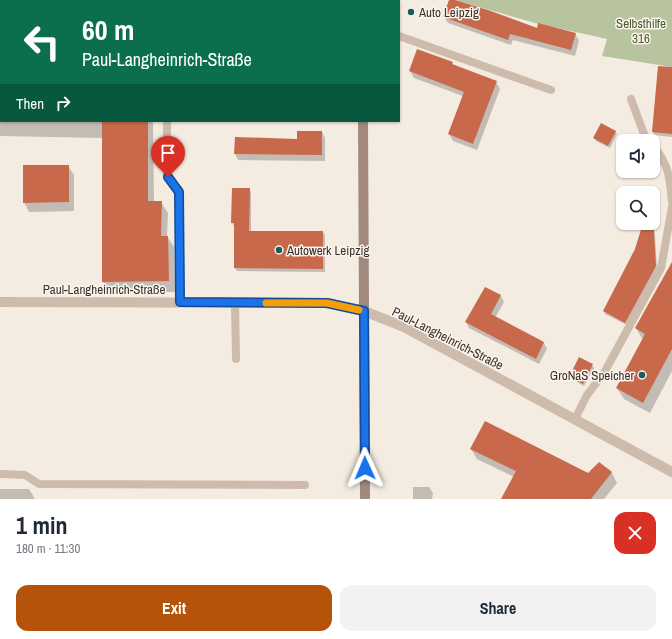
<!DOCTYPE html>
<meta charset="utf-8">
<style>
:root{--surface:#fff;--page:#f2f2f3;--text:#1f2937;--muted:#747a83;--accent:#b45309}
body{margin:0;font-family:"Archivo Narrow",sans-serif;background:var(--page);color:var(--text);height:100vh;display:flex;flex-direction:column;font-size:15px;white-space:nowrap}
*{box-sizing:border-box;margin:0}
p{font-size:13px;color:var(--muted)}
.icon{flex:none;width:22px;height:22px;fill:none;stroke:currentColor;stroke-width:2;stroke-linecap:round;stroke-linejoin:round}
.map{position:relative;height:499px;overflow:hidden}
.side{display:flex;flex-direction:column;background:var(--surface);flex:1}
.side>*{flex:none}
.banner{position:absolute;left:0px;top:0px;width:400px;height:122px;box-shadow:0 1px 3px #0004;background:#0b6e4f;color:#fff;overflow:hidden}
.buttons{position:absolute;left:616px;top:134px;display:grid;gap:8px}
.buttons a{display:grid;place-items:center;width:44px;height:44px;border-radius:8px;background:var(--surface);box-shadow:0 1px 3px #0004;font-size:20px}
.pin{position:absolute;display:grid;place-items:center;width:34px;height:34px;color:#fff;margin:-41px -17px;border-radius:50% 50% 50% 0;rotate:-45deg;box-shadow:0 0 4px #0007}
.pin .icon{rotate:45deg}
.me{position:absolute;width:44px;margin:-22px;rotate:359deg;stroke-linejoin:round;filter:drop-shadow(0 0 3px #0008)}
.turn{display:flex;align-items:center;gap:14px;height:84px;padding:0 16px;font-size:18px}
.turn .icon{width:52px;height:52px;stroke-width:2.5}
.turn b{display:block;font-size:28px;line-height:34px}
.then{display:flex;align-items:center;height:38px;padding:0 16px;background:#0003;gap:8px;font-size:15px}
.round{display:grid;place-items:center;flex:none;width:42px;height:42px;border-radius:12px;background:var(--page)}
.head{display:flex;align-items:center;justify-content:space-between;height:68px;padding:0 16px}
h1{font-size:24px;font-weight:800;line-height:30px}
.action{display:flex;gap:8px;margin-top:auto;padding:8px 16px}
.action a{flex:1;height:46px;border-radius:12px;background:var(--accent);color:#fff;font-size:16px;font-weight:800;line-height:46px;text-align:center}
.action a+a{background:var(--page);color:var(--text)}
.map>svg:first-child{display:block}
</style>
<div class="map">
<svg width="672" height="499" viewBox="0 0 672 499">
<rect width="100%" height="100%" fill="#f4ebe1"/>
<path fill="#b8c4a0" d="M455,0H672V67L602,56L607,39L535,23Z"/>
<path fill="#0003" d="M450,0L537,29L575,34L579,40L575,56L513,40L511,45L448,23L444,17Z
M452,62L454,66L496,82L500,89L477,150L453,141L449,134L463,96L414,78L410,71Z
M672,68V137L654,135L653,132Z
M0,90L1,121H153L154,202H161L168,213L167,236L174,247L175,292H109L103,282V138L0,136Z
M615,131L617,134L610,148L596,141L594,138Z
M322,132L325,138V161L238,160L235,154V138L298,140Z
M68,166L74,175V211L29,212L24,202Z
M233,189H249L251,192V232H323L325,235V272L237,271L235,268V227L232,223Z
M653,203L657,269L627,325L605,314L604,311L636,250L644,223H653Z
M672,263V371L650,413L624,399L617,388L643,340L636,328Z
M501,296L504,302L495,318L544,343L547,349L539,364L469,328L466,322Z
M592,365L594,368L584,386L572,379L570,377Z
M471,449L588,474L599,463L612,473L617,483L604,499H504L514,477L477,459Z
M413,487H429L433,493L432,499H413Z
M0,489H29L35,499H313H0Z"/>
<path fill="#c8694b" d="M449,0H455L488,10L537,28L538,23L576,33L571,50L510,34L508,40L443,17Z
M417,49L453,62L452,64L497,81L473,144L448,134L464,92L409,71Z
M658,66L672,67V134L652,132Z
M102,121H148V201H162L161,236H168L169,281L102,282Z
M601,123L616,131L608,146L593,138Z
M297,131H322V155L234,154L235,137L297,139Z
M23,165H69V202L23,203Z
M232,188H250L249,231H323V269L234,268V223H231Z
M653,216L656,266L625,323L603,311L635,249L643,223H653Z
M672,262V349L643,403L616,388L645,334L635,328Z
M485,287L501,295L491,314L544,342L536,359L465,322Z
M579,357L593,364L583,384L569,377Z
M485,421L588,473L599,462L612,472L591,499H501L516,471L470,449Z"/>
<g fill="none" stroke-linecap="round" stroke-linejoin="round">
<path stroke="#cdbbac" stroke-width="8" d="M0,17H1
M399,36L551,90
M631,99L644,134L649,141
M167,121V177L179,192L181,302
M653,145C669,165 670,178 672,202
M235,302L236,359
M575,419L587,395L604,373L661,268L672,207
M0,474L25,475L39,484L305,485"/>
<path stroke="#cdbbac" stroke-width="10" d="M0,302L327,303L364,311L404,327L672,472"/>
<path stroke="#a18a7d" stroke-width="10" d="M362,0V1
M363,121L365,499"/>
</g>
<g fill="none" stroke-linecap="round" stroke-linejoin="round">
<defs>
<path id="route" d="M168,177L179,192L180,302L327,303L364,311L365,468"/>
</defs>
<use href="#route" stroke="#114b97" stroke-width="10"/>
<use href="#route" stroke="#1a73e8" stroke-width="7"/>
<path stroke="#f59e0b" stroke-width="7" d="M266,303H327L359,310"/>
</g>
<g fill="#1f5a5e" stroke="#fbf5ee" stroke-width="1.5">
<circle cx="411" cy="12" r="4"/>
<circle cx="279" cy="250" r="4"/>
<circle cx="642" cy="375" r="4"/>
</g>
<g text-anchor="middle" stroke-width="3" stroke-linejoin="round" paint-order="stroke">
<g font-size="13" fill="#3b302b" stroke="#fbf5ee" text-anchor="start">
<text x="419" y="17">Auto Leipzig</text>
<text x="287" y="255">Autowerk Leipzig</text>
<text x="634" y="380" text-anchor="end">GroNaS Speicher</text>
</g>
<g font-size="13" fill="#4a5a2e" stroke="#fbf5ee">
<text x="641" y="28">Selbsthilfe<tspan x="641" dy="15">316</tspan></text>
</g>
<g font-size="13" fill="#3b302b" stroke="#fbf5ee">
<text x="104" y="294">Paul-Langheinrich-Straße</text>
<text transform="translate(448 338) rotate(27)" y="5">Paul-Langheinrich-Straße</text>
</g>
</g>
</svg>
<div class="buttons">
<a><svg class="icon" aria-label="sound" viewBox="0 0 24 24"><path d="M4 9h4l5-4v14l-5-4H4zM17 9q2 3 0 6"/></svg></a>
<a><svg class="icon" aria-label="search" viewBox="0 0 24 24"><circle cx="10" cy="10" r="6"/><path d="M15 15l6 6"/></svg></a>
</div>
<div class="pin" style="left:168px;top:177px;background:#d93025"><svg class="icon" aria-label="arrive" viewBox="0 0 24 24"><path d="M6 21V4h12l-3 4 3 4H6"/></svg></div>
<svg class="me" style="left:365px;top:468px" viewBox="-20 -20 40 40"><path d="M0-17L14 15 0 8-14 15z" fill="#1a73e8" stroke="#fff" stroke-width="4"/></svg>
<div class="banner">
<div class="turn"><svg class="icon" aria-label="left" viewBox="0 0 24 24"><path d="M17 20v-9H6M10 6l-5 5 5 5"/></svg><div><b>60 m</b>Paul-Langheinrich-Straße</div></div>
<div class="then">Then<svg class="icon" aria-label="right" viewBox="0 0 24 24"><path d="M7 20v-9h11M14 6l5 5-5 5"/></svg></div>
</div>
</div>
<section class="side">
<div class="head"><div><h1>1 min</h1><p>180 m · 11:30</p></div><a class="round" style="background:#d93025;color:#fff"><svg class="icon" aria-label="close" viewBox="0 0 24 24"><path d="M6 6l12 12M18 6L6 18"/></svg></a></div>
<div class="action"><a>Exit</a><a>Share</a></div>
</section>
